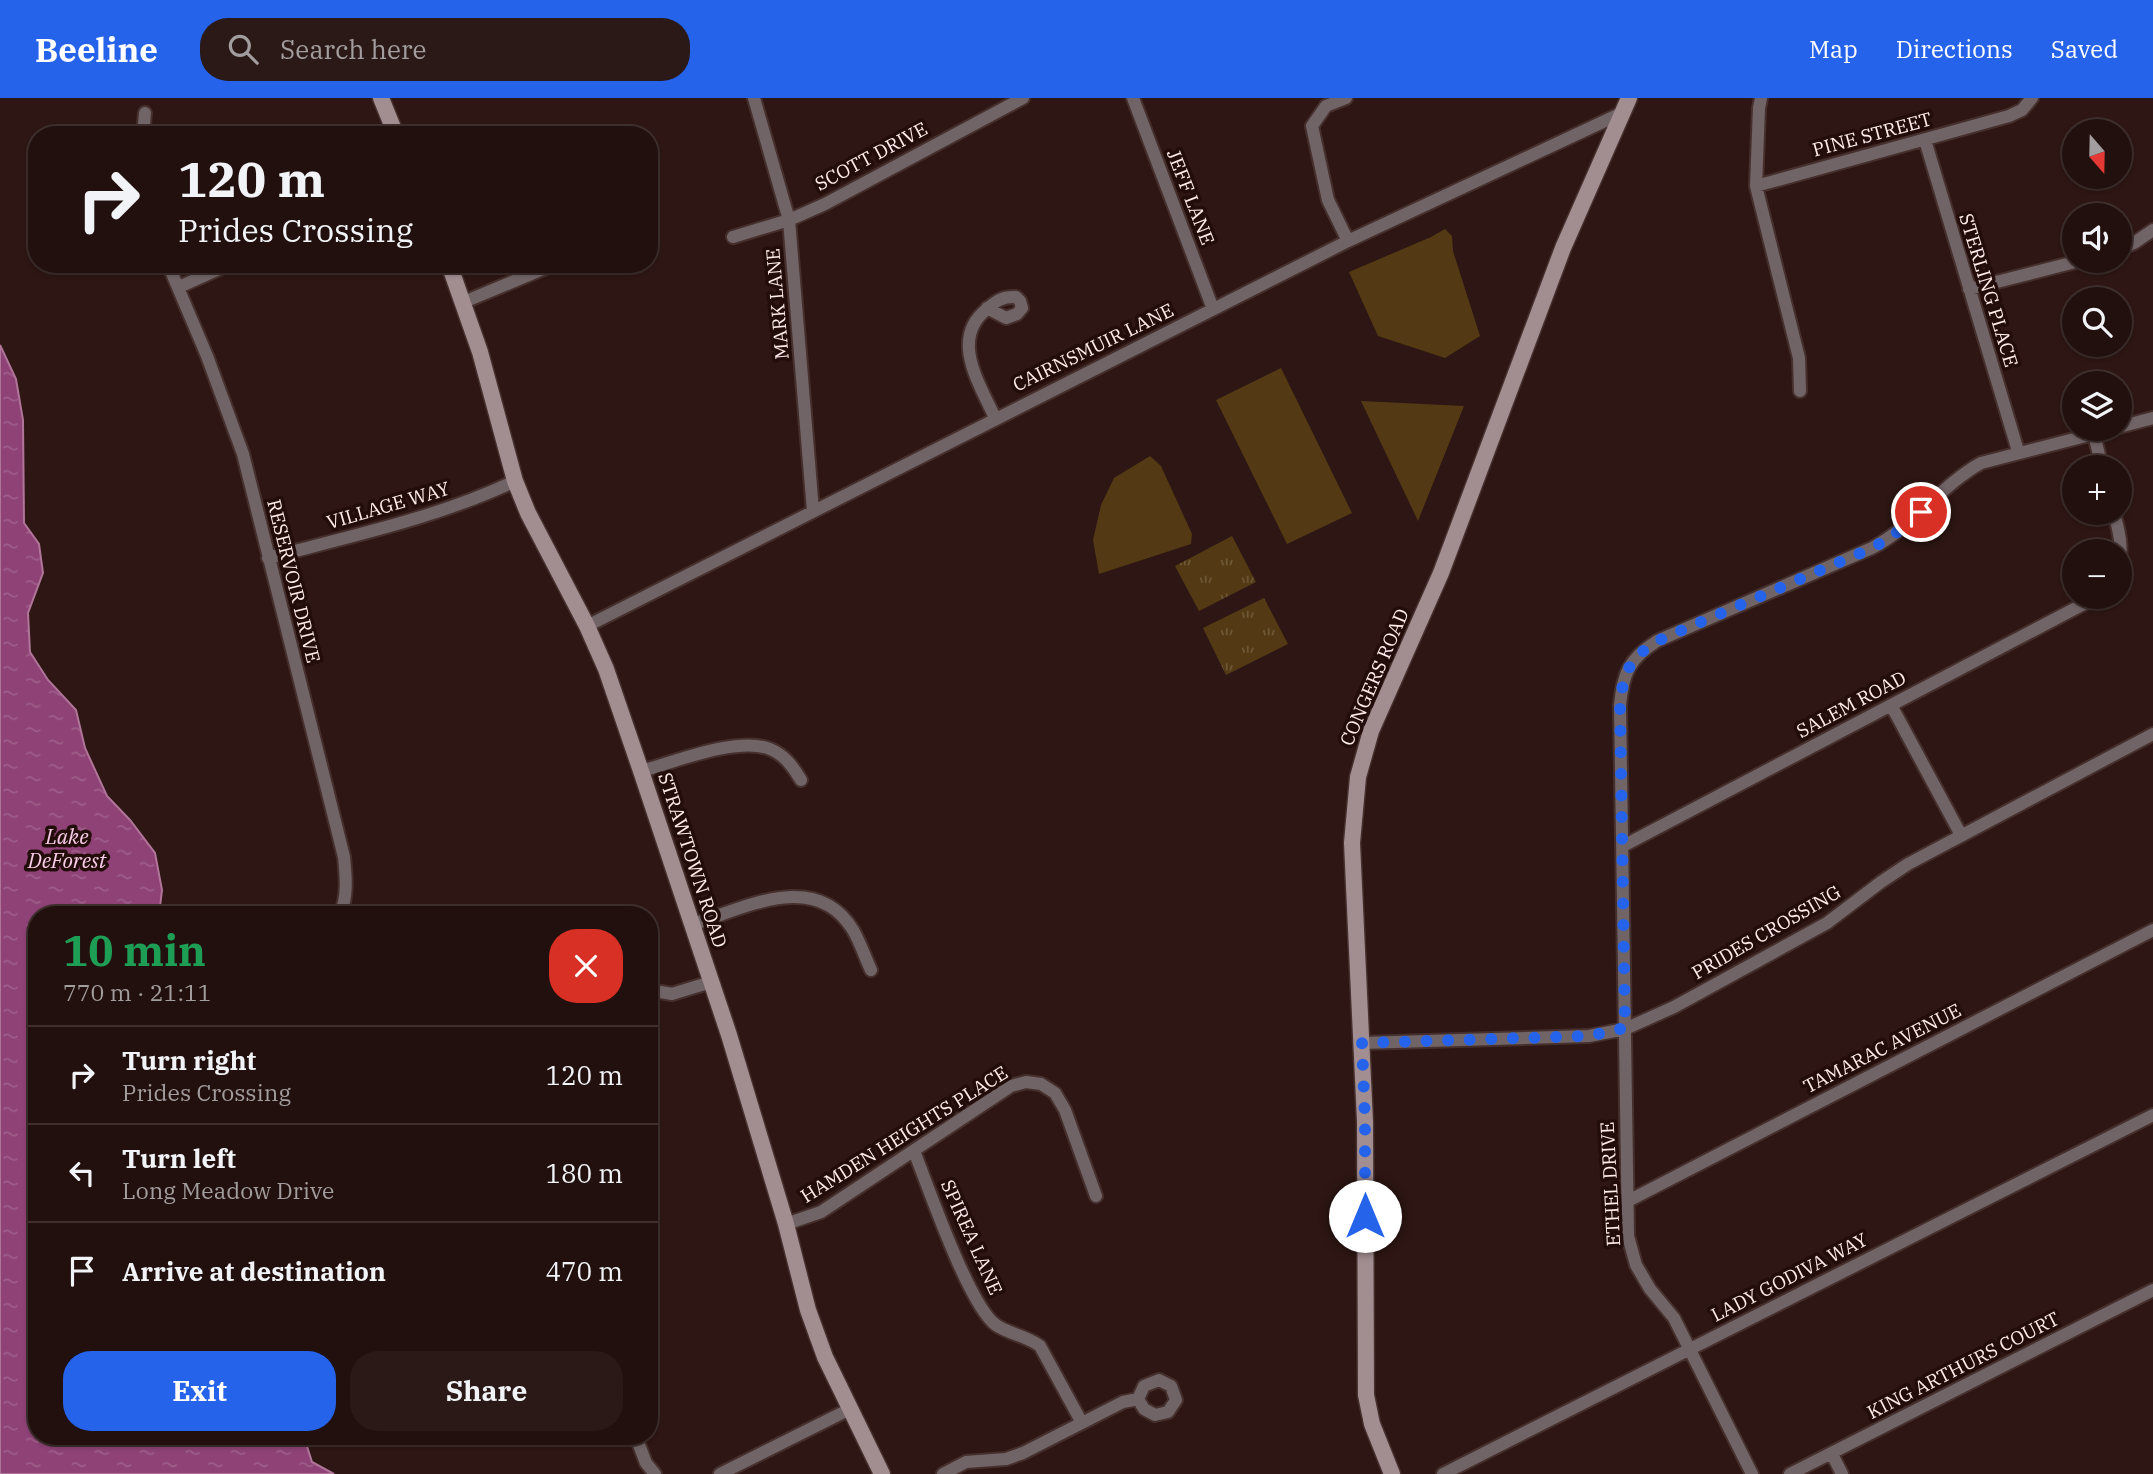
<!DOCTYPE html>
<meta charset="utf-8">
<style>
:root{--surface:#22100e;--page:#2a1917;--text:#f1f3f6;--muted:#a29d9e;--line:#3f302e;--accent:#2563eb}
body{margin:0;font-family:"IBM Plex Serif",serif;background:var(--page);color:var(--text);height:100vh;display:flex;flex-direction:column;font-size:26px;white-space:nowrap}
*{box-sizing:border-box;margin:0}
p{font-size:23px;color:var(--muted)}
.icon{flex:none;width:38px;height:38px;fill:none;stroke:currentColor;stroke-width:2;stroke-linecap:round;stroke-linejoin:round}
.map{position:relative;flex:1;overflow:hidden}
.side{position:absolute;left:28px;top:808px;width:630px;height:539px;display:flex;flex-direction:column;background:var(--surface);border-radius:28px;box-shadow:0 2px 5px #0004,0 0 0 2px var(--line)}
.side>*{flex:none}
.guide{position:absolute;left:28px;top:28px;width:630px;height:147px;border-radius:28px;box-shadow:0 2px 5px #0004,0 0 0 2px var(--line);background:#22100e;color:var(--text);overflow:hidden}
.needle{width:46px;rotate:160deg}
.fabs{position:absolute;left:2062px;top:21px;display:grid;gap:14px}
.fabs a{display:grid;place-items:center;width:70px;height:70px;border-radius:50%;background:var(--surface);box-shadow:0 2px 5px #0004,0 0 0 2px var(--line);font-size:35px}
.pin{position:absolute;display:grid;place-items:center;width:60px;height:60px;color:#fff;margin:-30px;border:4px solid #fff;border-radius:50%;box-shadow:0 2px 7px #0007}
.me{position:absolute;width:77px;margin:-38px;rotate:0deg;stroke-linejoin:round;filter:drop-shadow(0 0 5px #0008)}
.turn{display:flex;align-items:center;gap:24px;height:147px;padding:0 35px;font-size:32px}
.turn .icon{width:91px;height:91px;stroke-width:2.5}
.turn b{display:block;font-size:49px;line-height:60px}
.round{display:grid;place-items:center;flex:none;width:74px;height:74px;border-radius:28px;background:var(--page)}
.headline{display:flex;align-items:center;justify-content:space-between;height:119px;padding:0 35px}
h1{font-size:42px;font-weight:800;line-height:52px;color:#1e9e55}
.cta{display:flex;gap:14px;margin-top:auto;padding:14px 35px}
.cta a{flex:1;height:80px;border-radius:28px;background:var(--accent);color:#fff;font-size:28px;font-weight:800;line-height:80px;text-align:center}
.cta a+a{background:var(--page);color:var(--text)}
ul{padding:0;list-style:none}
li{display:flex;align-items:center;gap:21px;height:98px;padding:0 35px;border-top:2px solid var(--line)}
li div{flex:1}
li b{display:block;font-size:26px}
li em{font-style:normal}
header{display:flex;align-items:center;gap:42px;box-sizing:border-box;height:98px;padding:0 35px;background:var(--accent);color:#fff}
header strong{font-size:33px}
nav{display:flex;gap:38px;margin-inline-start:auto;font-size:24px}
.search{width:490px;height:63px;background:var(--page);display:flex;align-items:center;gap:18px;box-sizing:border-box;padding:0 24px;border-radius:28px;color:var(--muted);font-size:26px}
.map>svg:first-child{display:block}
</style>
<header>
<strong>Beeline</strong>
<div class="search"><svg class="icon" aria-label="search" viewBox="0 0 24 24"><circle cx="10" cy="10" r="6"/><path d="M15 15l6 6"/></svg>Search here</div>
<nav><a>Map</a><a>Directions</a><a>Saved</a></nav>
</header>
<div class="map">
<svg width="2153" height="1376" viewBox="0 0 2153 1376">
<defs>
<pattern id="park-tufts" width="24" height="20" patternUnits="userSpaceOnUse" patternTransform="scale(1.75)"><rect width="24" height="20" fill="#533a14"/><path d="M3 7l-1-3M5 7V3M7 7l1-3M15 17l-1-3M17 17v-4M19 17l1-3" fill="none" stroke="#6d5736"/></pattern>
<pattern id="water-ripples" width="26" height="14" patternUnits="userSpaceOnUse" patternTransform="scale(1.75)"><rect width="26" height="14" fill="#8e4276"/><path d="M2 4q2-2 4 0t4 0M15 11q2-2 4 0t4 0" fill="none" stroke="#9f5e8a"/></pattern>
</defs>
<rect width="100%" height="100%" fill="#2d1613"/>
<path fill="#533a14" d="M1445,131L1452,138L1453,153L1480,238L1445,260L1378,238L1349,174L1431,139Z
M1281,270L1352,415L1287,446L1216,302Z
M1361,303L1464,308L1418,423Z
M1150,358L1161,368L1192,436L1191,446L1099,476L1093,442L1101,407L1114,380Z"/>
<path fill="url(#park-tufts)" d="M1232,438L1256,484L1199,513L1175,468Z
M1264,500L1288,546L1226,577L1203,530Z"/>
<path fill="url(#water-ripples)" stroke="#b07599" stroke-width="2" d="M0,247L16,281L23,322L24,425L39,446L43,475L28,515L30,554L48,582L76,612L85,650L107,698L130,722L155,755L162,792L159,817H37V1339H304L312,1364L334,1376H0Z"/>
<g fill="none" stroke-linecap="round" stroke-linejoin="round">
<defs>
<path id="street" d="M754,0L789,122L813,413
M1133,0L1213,211
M1346,0L1326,8L1312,28L1328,102L1348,143
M1761,0L1759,10L1756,88L1799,260L1800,293
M143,37L145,15
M1925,42L2018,353
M1756,88L2009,18L2022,12L2032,0
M733,139L789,122L825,106L1023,0
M2119,151L2134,145L2153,132
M168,166L207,258L243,356L344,759C346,779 348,798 340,817
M179,189L230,166
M1969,191L2079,163
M464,204L555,166
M987,210L1006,220L1017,216L1022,210L1020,203L1016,199C1003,198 996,203 987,211C949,241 980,286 995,320
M2119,329L2153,320
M2094,336L2102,369
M2114,415C2119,433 2123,449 2119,467
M268,460C351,438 437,420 515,383
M587,528L1348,143L1622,15
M1891,607L1961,737
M641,673C675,664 737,638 770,651C785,657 793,669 801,682
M1623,748L2097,499
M694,826C745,810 816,771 853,832C860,844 865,859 871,872
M649,892L672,896L711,884
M1362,945L1589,938L1625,931L1674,909L1827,825L1881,784L1908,766L2153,636
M914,1053C928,1088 969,1208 996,1227C1009,1236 1027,1238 1040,1248L1082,1325
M1628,1103L2153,832
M786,1126L821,1114L1011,988L1026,984L1041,986L1055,995L1065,1012L1096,1098
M1159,1282L1171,1288L1176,1302L1168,1314L1155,1317L1144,1311L1138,1301L1144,1288Z
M636,1339L646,1365L655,1376
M1832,1356L1842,1376
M720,1376L850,1311
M943,1376L966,1364L1006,1361L1023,1355L1123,1304L1138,1301
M1443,1376L2153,1017
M1752,1376L1674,1220L1650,1191L1636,1167L1628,1138L1620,607C1623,575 1629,561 1657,543L1872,450C1914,428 1940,388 1981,365L2113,331
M1790,1376L2153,1192"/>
<path id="secondary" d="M381,0L396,37
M449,166L480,254L515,383L528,415L587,528L606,571L641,673L729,937L786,1126L808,1212L825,1259L882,1376
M1392,1376L1372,1326L1366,1297L1365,1024L1352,745L1358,679L1371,633L1441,475L1563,150L1629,0"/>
</defs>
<use href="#street" stroke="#46302d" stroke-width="16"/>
<use href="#secondary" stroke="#46302d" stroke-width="19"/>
<use href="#street" stroke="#716467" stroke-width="12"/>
<use href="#secondary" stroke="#a28d91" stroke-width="16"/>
</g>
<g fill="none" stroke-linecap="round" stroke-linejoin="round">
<path stroke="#2563eb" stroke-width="12" stroke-dasharray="0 21.6" d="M1365,1118V1024L1362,945L1589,938L1625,930L1620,607C1623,575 1629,561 1657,543L1872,450L1890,440L1921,414"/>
</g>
<g text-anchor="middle" stroke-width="7" stroke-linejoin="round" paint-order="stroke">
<g font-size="19" fill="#ffedeb" stroke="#230d0a">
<text transform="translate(1872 36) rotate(-15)" y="7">PINE STREET</text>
<text transform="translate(871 58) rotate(-28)" y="7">SCOTT DRIVE</text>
<text transform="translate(1191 99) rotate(69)" y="7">JEFF LANE</text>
<text transform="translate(1989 192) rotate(73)" y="7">STERLING PLACE</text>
<text transform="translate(777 206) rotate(-95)" y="7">MARK LANE</text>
<text transform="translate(1093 249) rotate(-26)" y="7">CAIRNSMUIR LANE</text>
<text transform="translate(388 407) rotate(-16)" y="7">VILLAGE WAY</text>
<text transform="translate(294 483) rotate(76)" y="7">RESERVOIR DRIVE</text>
<text transform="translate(1374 579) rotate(-67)" y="7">CONGERS ROAD</text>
<text transform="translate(1851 606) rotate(-28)" y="7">SALEM ROAD</text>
<text transform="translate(693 762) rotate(72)" y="7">STRAWTOWN ROAD</text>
<text transform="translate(1766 834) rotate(-30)" y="7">PRIDES CROSSING</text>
<text transform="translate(1882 950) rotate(-27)" y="7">TAMARAC AVENUE</text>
<text transform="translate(904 1036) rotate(-32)" y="7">HAMDEN HEIGHTS PLACE</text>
<text transform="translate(1610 1086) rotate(-93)" y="7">ETHEL DRIVE</text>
<text transform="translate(972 1139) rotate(66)" y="7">SPIREA LANE</text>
<text transform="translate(1789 1179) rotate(-27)" y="7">LADY GODIVA WAY</text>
<text transform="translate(1963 1267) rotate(-27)" y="7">KING ARTHURS COURT</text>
</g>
<g font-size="21" font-style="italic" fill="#faceea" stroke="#230d0a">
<text x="67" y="746">Lake<tspan x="67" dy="24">DeForest</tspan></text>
</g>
</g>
</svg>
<div class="fabs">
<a><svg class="needle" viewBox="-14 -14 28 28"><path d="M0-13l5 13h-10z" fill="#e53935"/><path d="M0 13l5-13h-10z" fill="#a29d9e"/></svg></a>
<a><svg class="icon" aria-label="sound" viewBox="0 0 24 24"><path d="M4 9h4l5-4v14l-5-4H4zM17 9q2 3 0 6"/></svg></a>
<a><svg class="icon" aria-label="search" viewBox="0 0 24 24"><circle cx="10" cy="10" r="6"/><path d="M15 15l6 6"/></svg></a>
<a><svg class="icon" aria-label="layers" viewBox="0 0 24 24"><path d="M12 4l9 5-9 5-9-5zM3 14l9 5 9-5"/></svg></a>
<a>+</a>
<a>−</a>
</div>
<div class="pin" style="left:1921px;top:414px;background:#d93025"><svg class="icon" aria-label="arrive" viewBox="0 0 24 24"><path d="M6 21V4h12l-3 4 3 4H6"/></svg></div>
<svg class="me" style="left:1365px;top:1118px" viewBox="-20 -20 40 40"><circle r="19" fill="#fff"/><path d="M0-13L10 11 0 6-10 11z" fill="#2563eb"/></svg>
<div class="guide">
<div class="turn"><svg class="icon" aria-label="right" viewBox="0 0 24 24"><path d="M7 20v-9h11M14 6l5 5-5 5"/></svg><div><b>120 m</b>Prides Crossing</div></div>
</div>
<section class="side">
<div class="headline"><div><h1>10 min</h1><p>770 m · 21:11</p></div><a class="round" style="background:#d93025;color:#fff"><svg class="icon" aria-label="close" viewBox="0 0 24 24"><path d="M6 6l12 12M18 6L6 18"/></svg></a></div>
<ul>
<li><svg class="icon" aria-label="right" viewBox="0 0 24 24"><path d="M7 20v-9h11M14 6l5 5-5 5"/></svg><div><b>Turn right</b><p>Prides Crossing</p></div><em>120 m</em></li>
<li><svg class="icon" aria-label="left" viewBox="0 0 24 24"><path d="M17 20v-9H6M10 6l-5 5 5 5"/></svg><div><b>Turn left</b><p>Long Meadow Drive</p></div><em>180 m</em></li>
<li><svg class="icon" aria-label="arrive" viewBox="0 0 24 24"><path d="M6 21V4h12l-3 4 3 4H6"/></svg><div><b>Arrive at destination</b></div><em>470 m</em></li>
</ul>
<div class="cta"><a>Exit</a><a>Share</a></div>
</section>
</div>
